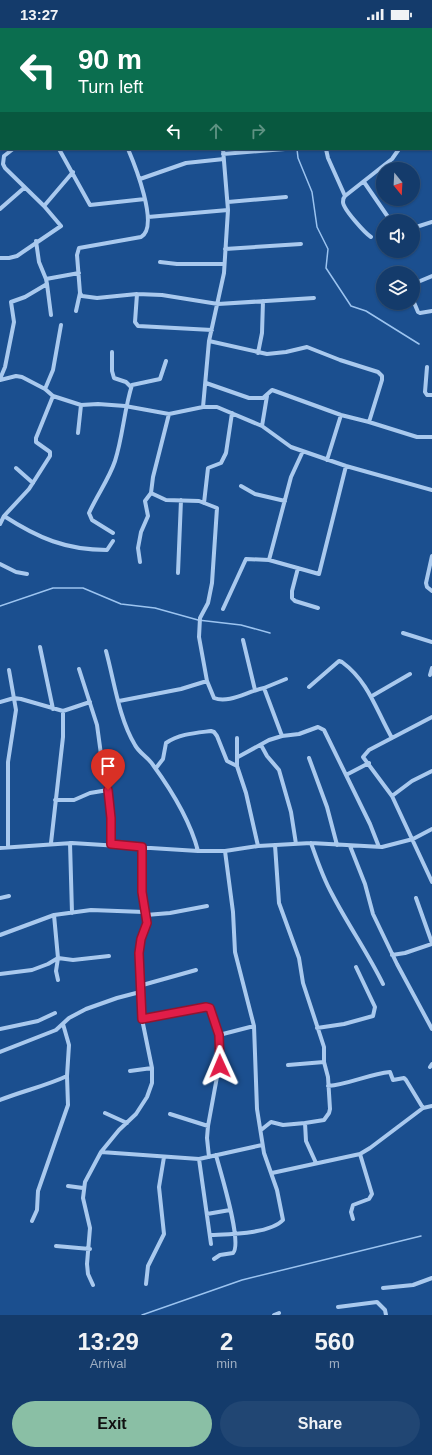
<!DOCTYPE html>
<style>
:root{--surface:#143b6b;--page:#214673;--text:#f1f3f6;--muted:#9dadc1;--line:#33557e;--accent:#8abfa5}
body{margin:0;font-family:Arial,sans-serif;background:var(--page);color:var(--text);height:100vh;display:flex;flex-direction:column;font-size:15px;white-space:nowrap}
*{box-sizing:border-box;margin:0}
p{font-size:13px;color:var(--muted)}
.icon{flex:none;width:22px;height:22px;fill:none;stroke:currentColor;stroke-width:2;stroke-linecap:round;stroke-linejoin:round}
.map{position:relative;height:1287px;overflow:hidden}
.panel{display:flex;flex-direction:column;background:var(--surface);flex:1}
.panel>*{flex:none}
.banner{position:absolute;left:0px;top:0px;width:432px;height:122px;box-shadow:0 1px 3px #0004,0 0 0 1px var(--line);background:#0b6e4f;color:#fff;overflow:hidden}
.needle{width:26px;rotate:162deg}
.controls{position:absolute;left:376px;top:134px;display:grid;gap:8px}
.controls a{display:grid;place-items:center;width:44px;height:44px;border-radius:50%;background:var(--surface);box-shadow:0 1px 3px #0004,0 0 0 1px var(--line);font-size:20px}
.pin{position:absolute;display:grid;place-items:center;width:34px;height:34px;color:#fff;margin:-41px -17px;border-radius:50% 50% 50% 0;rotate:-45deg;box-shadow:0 0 4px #0007}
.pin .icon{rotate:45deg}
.me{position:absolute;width:44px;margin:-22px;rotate:359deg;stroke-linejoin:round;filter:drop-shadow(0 0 3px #0008)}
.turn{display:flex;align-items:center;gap:14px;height:84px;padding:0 12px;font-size:18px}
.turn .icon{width:52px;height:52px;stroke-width:2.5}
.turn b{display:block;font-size:28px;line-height:34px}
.lanes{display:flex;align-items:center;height:38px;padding:0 12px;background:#0003;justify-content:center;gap:20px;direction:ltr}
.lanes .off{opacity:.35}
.eta{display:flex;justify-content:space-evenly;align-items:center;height:68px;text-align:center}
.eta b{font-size:24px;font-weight:700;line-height:28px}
.button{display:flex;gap:8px;margin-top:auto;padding:8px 12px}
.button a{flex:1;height:46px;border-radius:24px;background:var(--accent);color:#111;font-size:16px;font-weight:700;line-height:46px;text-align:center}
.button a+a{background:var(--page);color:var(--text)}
.status{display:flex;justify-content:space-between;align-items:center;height:28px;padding:0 20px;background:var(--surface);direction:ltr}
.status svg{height:11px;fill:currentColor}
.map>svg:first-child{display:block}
</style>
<div class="status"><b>13:27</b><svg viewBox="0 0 49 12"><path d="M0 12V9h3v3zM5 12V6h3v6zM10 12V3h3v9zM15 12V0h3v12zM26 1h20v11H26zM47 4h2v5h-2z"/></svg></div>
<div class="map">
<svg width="432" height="1287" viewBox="0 0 432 1287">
<rect width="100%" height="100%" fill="#1b4f8f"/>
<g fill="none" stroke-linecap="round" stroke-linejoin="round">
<path stroke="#9cc4f0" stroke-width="1.5" d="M302,1V0
M297,121L298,130L312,164L317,199L328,221L326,240L351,278L366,283L419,316
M0,578L53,560H83L121,576L155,580L198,592L241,597L270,605
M142,1287L242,1252L421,1208"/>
<path stroke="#a9c9ee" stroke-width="4" d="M69,0L70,1
M137,0L138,1
M195,0L196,1
M81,1L82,0
M386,1V0
M431,34H432
M0,39L1,40
M0,44H1
M0,87H1
M431,93H432
M59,121L90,177L145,171
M128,121C134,135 160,199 141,209L79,220L77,227L80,265L82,268L97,270L137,266L162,267L218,276L314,270
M326,121L328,130L345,168
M223,126L285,121
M140,151L186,135L224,131
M364,154L388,189
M228,174L286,169
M44,178L73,144
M0,181L24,160
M148,189L228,182
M413,200L432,194
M371,209C365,205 343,181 343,174C343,172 344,169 345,168L392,131L399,121
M36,213L39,234L46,251
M225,221L301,216
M0,230H9L17,228L61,198L44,178L5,140L3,136L4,128L13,121
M160,234L177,236H224
M47,256L51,287
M413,256L432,248
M137,266L135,294L138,298L212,302
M413,272L418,284L420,285L432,283
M76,283L80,265
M209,313L267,326L286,324L307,319L340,332L378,344L382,348V352L369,394
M112,324V343L114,350L126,354L131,359
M258,325L262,305L263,273
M427,339L425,364L427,367H432
M0,351L5,339L14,294L11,274L25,269L47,256L46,251L79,245
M0,352L16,348L22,349L45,361L53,368L81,377L98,376L125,378L169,386L203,379H217L262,398L291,419L346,438L432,462
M206,355L249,370H263L272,362L275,363L341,387L369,394L417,409H432
M45,361L53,342L61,297
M203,379L209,313L224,245L228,182L223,121
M262,398L267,368
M78,405L81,377
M327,432L341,387
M16,440L33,455
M241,458L255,466L285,473
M151,465L166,472L199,473L217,480L212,555L208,575L200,590L199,609L207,653L214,670C229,676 248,663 264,660L282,708L269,712L238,729
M204,475L208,440L221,435L226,425L232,385
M4,488C38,510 66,522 107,522L113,513
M0,496L4,488L29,461L50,428V424L36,414V410L53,368
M113,505L92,492L89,485C97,467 109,451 115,433C123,408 124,382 132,357L160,351L166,333
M432,528L426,555L427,559L432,563
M269,532L291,449L303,423
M140,534L138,520L141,504L148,488L145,473L151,465L153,449L169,386
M0,536L16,544L27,546
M298,540L292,563V570L295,573L318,580
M178,545L181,472
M223,581L246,531L269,532L319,546L346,438
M403,605L432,614
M243,612L255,662
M40,619L53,681
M106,623C114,652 119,691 135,717C139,725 148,729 153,737C172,763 190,792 198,823
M79,641L97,697L103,741L108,762L111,790V816
M430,647L432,640
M309,659L339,633L342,634C369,654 376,682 392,710
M264,660L286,651
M372,668L410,646
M119,673L181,661L207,653
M0,674L14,670L21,671L63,683L90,674
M432,689L369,722L363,729L392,768L432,854
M282,708L299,706L318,699L324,702L370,796L379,819
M237,710V738L246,765L258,818
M261,717L267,728L279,742L291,784L296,816
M309,730L327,779L337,817
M156,740L163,731L166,715C179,706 195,705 211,703L214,704L217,708L227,733L237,738
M346,747L369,735
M392,768L412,753L432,743
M55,772H74L90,765L108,762
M51,815L63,709V683
M70,815L72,885
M311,815C317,832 323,850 332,866C348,897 368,925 383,956
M275,817L279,875L299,930L303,955L324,1019V1034L328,1049L330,1081L329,1085L324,1092L305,1095L306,1113L316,1135
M8,818V734L16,682L9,642
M350,818L365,856L373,886L397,936L432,1001
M0,820L72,815L198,823H225L258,818L311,815L382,819L413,811L432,801
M0,870L9,868
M416,870L432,915
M54,887L58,930L56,943L58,952
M146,887L170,885L207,878
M0,907L54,887L91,882L144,884
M392,927L405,925L432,916
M0,946L32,942L48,936L58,930L73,932L109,928
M139,958L196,942
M142,991L206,979L210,980L212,982L219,1007L221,1027L208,1098L207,1110L209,1129
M317,1000L344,996L373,988L375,979L356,939
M0,1001L38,993L55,985
M219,1007L254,998
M0,1024L56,1002L69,990L86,981L117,970L140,964
M288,1037L324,1034
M430,1039L432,1036
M130,1043L152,1040
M328,1058C350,1056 369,1046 390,1044L393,1052L404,1050L406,1052L423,1080
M0,1072C22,1063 46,1058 67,1048
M105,1085L127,1095
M170,1086L208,1098
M261,1102L271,1094L283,1097L305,1095
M101,1124L199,1131L262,1117
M199,1131L211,1216
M272,1145L360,1126L370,1120L423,1080L432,1078
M68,1158L83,1160
M207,1186L230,1182
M353,1191L351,1184L353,1177L369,1171L372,1166L360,1126
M32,1193L37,1182L38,1163L68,1077L67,1048L69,1017L63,996
M211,1207C229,1206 270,1206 283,1192L277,1162L264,1125L257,1081L254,998L235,924L233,884L225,823
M56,1218L90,1221
M214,1231L220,1227L233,1225C243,1215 220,1143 216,1127
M146,1256L148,1238L164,1206L159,1159L164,1129
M93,1257L88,1246L87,1236L90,1200L83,1170L85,1154L101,1124L119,1102L136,1086L147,1069L152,1055V1040L142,991L139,958V918L147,895L142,864V819
M383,1260L413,1257L432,1250
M338,1279L377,1274L385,1282L386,1287
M274,1287L279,1285"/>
</g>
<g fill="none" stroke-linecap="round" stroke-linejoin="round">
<defs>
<path id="route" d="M108,762L111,790V816L142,819V864L147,895L141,911L139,925L142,991L206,979L210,980L219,1007L220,1038"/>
</defs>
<use href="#route" stroke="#92132f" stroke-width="10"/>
<use href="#route" stroke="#e11d48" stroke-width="7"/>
</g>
</svg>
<div class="controls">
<a><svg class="needle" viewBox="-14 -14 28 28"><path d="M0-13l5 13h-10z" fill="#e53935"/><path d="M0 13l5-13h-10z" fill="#9dadc1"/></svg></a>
<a><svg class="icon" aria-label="sound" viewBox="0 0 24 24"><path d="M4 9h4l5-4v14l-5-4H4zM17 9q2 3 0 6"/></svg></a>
<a><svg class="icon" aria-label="layers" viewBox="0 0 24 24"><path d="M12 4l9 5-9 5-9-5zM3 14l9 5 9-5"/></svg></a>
</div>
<div class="pin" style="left:108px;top:762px;background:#d93025"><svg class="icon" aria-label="arrive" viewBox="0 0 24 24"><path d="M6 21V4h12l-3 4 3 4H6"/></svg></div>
<svg class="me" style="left:220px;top:1038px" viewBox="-20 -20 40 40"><path d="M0-17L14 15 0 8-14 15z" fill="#e11d48" stroke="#fff" stroke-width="4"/></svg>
<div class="banner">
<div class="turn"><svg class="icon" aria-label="left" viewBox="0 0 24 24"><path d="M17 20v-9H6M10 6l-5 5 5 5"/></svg><div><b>90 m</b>Turn left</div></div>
<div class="lanes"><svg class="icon" aria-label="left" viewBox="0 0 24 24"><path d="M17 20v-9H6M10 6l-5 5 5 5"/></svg><svg class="icon off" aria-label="ahead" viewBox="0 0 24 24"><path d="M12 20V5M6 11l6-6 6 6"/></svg><svg class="icon off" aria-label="right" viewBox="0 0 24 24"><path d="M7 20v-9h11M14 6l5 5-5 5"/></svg></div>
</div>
</div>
<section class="panel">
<div class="eta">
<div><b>13:29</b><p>Arrival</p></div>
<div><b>2</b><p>min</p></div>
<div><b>560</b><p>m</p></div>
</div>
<div class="button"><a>Exit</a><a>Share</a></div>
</section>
